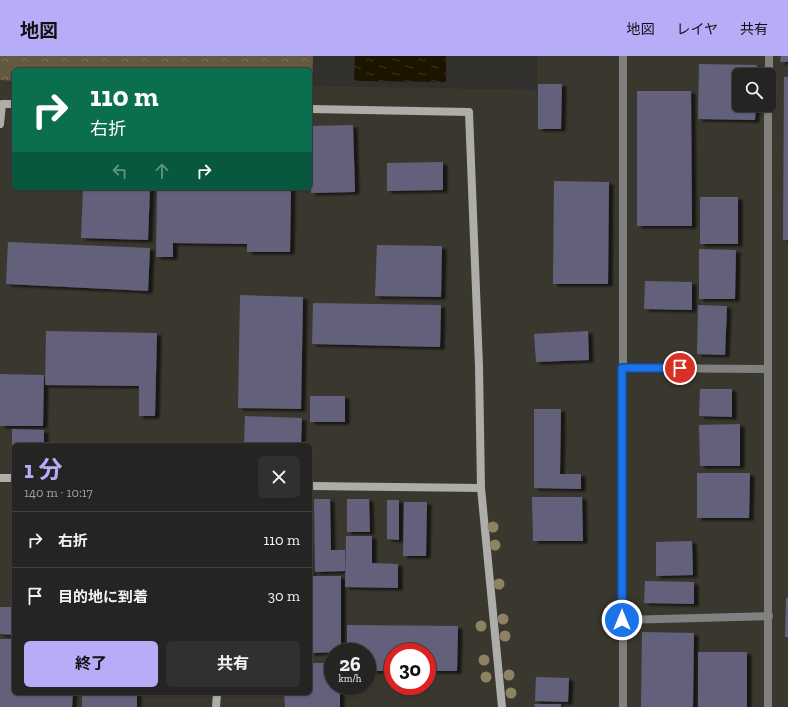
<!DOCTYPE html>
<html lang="ja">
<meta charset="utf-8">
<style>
:root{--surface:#252422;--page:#31302f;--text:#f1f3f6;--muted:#a3a4a5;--line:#424140;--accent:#b6acf8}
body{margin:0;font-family:"Zilla Slab","Noto Sans JP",serif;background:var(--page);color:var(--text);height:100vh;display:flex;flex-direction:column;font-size:15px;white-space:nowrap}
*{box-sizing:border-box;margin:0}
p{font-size:13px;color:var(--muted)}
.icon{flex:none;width:22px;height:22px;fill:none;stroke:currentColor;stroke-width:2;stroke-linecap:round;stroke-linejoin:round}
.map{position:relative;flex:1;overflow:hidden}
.panel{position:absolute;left:12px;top:387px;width:300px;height:252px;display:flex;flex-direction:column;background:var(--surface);border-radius:6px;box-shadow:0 1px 3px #0004,0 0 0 1px var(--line)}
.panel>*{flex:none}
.guide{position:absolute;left:12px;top:12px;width:300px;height:122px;border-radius:6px;box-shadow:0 1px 3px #0004,0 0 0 1px var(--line);background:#0b6e4f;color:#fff;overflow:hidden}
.buttons{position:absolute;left:732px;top:12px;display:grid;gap:8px}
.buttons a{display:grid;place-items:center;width:44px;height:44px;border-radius:6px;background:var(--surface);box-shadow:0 1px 3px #0004,0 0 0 1px var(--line);font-size:20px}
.speed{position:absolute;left:324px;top:587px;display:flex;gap:8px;font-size:20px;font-weight:700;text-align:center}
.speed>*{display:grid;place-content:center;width:52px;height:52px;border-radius:50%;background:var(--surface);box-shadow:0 1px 3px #0004,0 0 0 1px var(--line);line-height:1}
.speed small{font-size:10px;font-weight:400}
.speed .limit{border:6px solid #d22;background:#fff;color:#111}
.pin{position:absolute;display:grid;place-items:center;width:34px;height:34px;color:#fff;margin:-17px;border:2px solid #fff;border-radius:50%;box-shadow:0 1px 4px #0007}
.me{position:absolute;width:44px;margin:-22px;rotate:0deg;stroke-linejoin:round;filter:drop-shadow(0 0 3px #0008)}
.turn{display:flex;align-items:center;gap:14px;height:84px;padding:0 12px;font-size:18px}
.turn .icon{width:52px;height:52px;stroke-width:2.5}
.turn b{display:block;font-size:28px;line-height:34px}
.lanes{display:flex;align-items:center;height:38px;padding:0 12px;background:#0003;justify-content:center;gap:20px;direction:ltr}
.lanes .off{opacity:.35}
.round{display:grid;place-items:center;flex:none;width:42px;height:42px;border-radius:6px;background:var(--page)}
.overview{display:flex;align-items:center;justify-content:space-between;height:68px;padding:0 12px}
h1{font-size:24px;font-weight:700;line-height:30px;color:var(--accent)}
.cta{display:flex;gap:8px;margin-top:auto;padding:8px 12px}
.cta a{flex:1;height:46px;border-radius:6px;background:var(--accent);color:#111;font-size:16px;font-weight:700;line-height:46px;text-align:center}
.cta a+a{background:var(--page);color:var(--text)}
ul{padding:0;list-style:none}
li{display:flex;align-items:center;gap:12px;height:56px;padding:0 12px;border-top:1px solid var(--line)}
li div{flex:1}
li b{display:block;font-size:15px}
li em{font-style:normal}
header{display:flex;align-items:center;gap:24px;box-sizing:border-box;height:56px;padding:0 20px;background:var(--accent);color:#111}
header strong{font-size:19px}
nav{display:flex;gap:22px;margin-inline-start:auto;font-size:14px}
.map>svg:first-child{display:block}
</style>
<header>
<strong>地図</strong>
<nav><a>地図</a><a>レイヤ</a><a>共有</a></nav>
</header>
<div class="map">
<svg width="788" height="651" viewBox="0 0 788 651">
<defs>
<pattern id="park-crowns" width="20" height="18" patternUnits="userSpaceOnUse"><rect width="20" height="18" fill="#62593f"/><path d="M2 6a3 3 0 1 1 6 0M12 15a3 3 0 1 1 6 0" fill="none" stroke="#78715a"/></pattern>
<pattern id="water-ripples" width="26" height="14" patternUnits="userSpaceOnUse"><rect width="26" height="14" fill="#1d1400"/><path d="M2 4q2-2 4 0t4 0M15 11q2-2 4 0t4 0" fill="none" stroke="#3e3625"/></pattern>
<filter id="shadow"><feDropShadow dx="4.5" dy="2.5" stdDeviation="1" flood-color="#0009"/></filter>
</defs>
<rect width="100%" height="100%" fill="#31302d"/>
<path fill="#3a372e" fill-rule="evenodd" d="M537,0H788V651H0V24L14,25V132H310V30L537,34ZM739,19H769V49H739ZM14,389H310V637H14ZM333,596H367V630H333ZM393,596H427V630H393Z"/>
<path fill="url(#park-crowns)" d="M0,0H313L312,30H310V14H14V25L0,24Z"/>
<path fill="url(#water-ripples)" d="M355,0H446V26L354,25Z"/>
<path fill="#63607c" filter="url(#shadow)" d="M781,0H788V6H780Z
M699,8L757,9L756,19H739V49H756L755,64L698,63Z
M784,21H788V184H783Z
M538,28H562L561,73H538Z
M637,35H691L692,170H637Z
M353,69L355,136L311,137L310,70Z
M443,106V134L387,135V107Z
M554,125L609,126L608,228H553Z
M83,132H150L148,184L81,182Z
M157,132H291L290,196H247V188L173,187V201H156Z
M700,141H738V188H700Z
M8,186L150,192L148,235L6,228Z
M377,189L442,190L441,241L375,240Z
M699,193L736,194L735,243H699Z
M645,225L692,226V254L644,253Z
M240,239L303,241L301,353L238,352Z
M313,247L441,249L440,291L312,288Z
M698,249L727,250L725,299L697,298Z
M46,275L157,277L155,360H139V330L45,329Z
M588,275L589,304L536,306L534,278Z
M0,318L44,319L43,370H0Z
M700,333H732V361L699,360Z
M310,340H345V366H310Z
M534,353H561L560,418H581V433L534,432Z
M245,360L302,362L301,389H244Z
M740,368V410H700L699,369Z
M12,373L44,374V389H14V407H12Z
M697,417H750L749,462H697Z
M532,441H582L583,485H533Z
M314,443H330L331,494H345V515L315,516Z
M347,443H369L370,476H347Z
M387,444H399V484L387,483Z
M404,446H427L426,500H403Z
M346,480H372V507L398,508V532L345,531Z
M692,485L693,519L656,520V486Z
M310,491H313L312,519H310Z
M310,520H341V596L310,597Z
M645,525L694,526V548L644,547Z
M786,542H788V581H785Z
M0,551H14V579L0,578Z
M347,569L458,570L457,615H427V596H393V615H367V596H347Z
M642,576L694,577L693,651H641Z
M0,583H14V637H73L72,651H0Z
M698,596H747V651H698Z
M310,607H333V630H340V651H285L284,637H310Z
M536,621L569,622L568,646L535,645Z
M82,637H137V651H82Z
M534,648H561V651H535Z"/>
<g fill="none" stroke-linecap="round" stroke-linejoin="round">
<path stroke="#80807e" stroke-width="8" d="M769,19V0
M622,312L767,313
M622,564L769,560
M623,651V0
M768,651V49"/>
<path stroke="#adadaa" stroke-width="8" d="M310,53L469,56L479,310L481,432L502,651
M0,68L2,48H14
M0,422H14
M310,430L481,432
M216,651L217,637"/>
</g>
<g fill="#8d8363">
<circle cx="493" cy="471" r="5.5"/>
<circle cx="495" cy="489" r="5.5"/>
<circle cx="499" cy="528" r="5.5"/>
<circle cx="503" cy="563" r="5.5"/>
<circle cx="481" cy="570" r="5.5"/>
<circle cx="505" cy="580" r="5.5"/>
<circle cx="484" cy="604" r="5.5"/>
<circle cx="509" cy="619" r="5.5"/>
<circle cx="486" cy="621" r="5.5"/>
<circle cx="511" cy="637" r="5.5"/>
</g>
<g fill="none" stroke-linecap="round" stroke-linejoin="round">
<defs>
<path id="route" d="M622,564V312H680"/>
</defs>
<use href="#route" stroke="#114b97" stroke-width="10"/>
<use href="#route" stroke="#1a73e8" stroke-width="7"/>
</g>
</svg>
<div class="buttons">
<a><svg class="icon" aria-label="search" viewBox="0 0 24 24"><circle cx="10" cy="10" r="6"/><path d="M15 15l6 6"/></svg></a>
</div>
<div class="speed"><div>26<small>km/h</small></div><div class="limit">30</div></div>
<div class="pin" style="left:680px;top:312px;background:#d93025"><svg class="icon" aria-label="arrive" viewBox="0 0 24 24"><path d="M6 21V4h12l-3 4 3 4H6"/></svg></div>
<svg class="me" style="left:622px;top:564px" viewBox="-20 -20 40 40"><circle r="17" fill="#1a73e8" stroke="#fff" stroke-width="3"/><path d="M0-11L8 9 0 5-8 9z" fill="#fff"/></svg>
<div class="guide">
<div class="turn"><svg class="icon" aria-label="right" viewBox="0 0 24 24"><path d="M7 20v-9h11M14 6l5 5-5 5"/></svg><div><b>110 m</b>右折</div></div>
<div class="lanes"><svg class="icon off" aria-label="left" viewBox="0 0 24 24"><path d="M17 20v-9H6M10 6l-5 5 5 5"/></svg><svg class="icon off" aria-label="ahead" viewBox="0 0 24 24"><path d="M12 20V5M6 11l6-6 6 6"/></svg><svg class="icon" aria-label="right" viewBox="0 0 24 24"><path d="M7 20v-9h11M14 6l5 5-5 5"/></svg></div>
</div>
<section class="panel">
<div class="overview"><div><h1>1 分</h1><p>140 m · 10:17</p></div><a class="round"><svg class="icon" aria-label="close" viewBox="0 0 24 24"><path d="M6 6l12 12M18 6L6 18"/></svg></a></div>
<ul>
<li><svg class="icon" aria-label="right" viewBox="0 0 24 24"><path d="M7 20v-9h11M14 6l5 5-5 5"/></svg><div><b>右折</b></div><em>110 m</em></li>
<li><svg class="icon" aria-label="arrive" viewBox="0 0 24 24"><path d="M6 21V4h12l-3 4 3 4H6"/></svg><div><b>目的地に到着</b></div><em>30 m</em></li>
</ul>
<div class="cta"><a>終了</a><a>共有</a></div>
</section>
</div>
